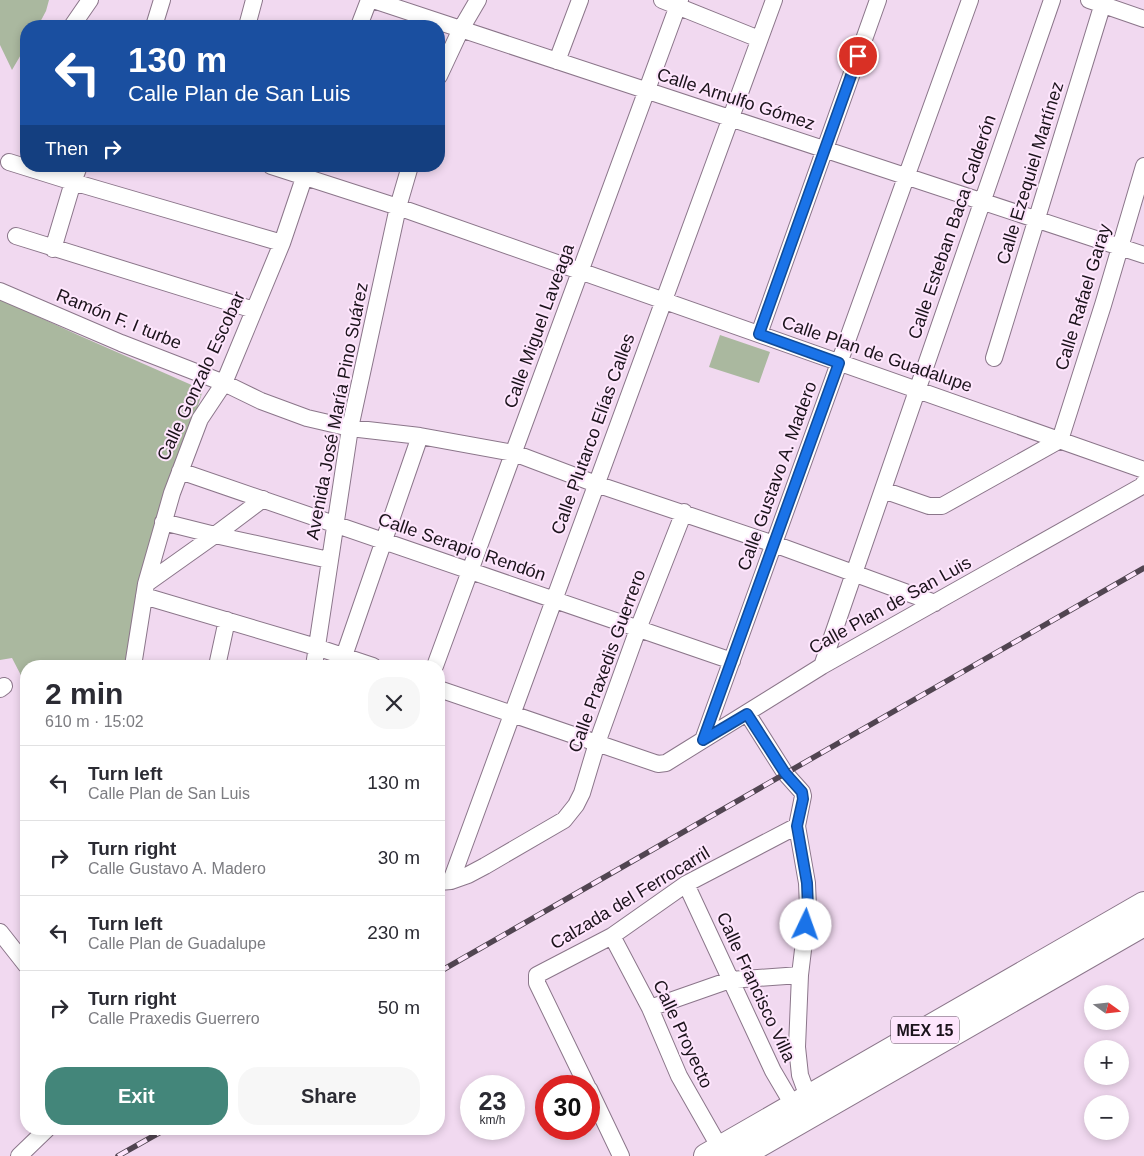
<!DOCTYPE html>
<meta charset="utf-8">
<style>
:root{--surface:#fff;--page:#f7f7f7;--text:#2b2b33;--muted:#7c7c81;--line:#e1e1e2;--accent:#43867a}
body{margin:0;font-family:Helvetica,sans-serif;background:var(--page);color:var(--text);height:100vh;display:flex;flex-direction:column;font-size:19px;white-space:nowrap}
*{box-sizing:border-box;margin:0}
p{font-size:16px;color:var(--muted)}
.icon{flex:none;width:28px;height:28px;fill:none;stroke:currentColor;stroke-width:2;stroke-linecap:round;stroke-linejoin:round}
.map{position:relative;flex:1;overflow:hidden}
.panel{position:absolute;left:20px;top:660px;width:425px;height:475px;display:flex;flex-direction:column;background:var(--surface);border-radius:20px;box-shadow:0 2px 8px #0003}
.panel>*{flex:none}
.guide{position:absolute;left:20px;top:20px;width:425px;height:152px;border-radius:20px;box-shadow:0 2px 8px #0003;background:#1a4fa0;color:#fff;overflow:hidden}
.needle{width:32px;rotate:105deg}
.buttons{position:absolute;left:1084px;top:985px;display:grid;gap:10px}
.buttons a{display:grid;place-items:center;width:45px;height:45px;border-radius:50%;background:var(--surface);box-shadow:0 2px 8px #0003;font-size:25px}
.speed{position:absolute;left:460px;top:1075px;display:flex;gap:10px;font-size:25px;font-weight:700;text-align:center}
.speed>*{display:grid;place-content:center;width:65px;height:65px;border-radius:50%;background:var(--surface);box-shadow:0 2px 8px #0003;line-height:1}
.speed small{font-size:12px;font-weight:400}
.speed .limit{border:8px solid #d22;background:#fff;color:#111}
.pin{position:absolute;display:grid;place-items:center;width:42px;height:42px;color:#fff;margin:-21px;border:2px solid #fff;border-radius:50%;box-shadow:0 1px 5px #0007}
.me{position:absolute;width:55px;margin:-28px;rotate:3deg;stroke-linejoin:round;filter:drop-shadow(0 0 4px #0008)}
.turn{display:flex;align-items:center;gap:18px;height:105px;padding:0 25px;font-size:22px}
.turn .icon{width:65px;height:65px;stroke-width:2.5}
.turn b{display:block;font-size:35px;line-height:42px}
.then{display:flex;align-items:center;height:48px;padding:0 25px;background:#0003;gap:10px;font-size:19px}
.round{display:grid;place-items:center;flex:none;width:52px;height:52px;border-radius:20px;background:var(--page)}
.head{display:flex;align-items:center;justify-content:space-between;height:85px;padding:0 25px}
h1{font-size:30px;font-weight:600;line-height:38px}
.action{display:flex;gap:10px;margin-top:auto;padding:10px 25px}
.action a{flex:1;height:58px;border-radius:20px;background:var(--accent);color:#fff;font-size:20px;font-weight:600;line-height:58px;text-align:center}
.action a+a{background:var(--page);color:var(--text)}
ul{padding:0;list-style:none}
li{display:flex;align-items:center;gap:15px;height:75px;padding:0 25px;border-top:1px solid var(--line)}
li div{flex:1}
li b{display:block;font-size:19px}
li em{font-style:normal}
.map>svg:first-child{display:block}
</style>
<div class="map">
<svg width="1144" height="1156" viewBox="0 0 1144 1156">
<rect width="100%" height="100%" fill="#f1d9f0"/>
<path fill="#aab89f" d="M0,0H49L46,11L38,26H26V46L12,70L0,45Z
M0,299L78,335L203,390L150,555L125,666H26V685L12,658L0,660Z
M720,335L770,352L759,383L709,367Z"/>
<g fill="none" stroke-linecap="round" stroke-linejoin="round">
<defs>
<path id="minor" d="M373,0L1144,255
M662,0L759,39
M1089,0L1144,19
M72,26L90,0
M154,26L162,0
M247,26L254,0
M359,26L369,0
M557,61L580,0
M439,76L461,29L478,0
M9,162L73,182L282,243
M271,166L398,207L1144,470
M16,236L254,310
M53,249L73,182L79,166
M0,291L121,343L224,383L261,401L307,418L350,428L420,436L514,453L596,484L774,544L935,603
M759,334L878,0
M994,358L1104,0
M180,471L732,661
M883,490L929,506H942L1060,440L1103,305L1144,166
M163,522L215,535L329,560
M146,584L215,535L263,499
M144,596L316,647L373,666
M344,656L420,436
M133,666L146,584L172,493L200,419L224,383L282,243L308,166
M217,666L227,620
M314,666L350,428L398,207L410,166
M435,666L680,0
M822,666L1052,0
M0,689L4,686
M439,689L658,764L666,763L822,666L1142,486L1144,483
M747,713L785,773L802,792L803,796L797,826L807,883L808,908L800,975L797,1047L800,1075L808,1097
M703,740L970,0
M451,881L774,0
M439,882L451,881L468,875L485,866L564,820L576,805L582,793L597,743L638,629L684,512
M686,884L773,1071L793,1105
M0,932L26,965
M612,936L650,1008L679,1076L720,1148
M650,1008L730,980L800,975
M587,1086L537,983V975L612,936L686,884L797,826
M589,1089L621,1156
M19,1156L47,1129"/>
<path id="highway" d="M706,1156L1144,904
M740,1156L1144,924"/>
</defs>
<use href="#minor" stroke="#8b768a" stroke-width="18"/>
<use href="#highway" stroke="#8b768a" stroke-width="26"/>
<use href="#minor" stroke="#fff" stroke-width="16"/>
<use href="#highway" stroke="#fff" stroke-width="24"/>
<defs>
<path id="rail" d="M439,972L1144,568
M118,1156L166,1129"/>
</defs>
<use href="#rail" stroke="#514551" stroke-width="5.5"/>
<use href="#rail" stroke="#fee6fd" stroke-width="4" stroke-dasharray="11" stroke-linecap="butt"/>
</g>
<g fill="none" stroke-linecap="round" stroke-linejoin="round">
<defs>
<path id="route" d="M806,925L808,908L807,883L797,826L803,799L802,792L785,773L747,714L703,740L839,363L759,334L858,56"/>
</defs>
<use href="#route" stroke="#114b97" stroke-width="12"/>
<use href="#route" stroke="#1a73e8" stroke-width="9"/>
</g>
<g text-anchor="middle" stroke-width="4" stroke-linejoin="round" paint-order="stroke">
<rect fill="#fee6fd" stroke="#5f525f" stroke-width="1" x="891" y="1016.5" width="68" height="27" rx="4"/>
<g font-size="16" font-weight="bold" fill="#1b131b">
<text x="925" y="1036">MEX 15</text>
</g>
<g font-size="18" fill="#1b131b" stroke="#fee6fd">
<text transform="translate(736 99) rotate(18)" y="6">Calle Arnulfo Gómez</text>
<text transform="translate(1030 173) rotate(-73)" y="6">Calle Ezequiel Martínez</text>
<text transform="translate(952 227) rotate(-71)" y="6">Calle Esteban Baca Calderón</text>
<text transform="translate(1083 297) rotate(-73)" y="6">Calle Rafael Garay</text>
<text transform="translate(119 319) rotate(22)" y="6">Ramón F. I turbe</text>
<text transform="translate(539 326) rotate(-70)" y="6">Calle Miguel Laveaga</text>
<text transform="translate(877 354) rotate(19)" y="6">Calle Plan de Guadalupe</text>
<text transform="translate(201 376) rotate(-65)" y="6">Calle Gonzalo Escobar</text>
<text transform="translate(337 411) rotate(-79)" y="6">Avenida José María Pino Suárez</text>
<text transform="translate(593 434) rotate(-70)" y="6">Calle Plutarco Elías Calles</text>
<text transform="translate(777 476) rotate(-70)" y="6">Calle Gustavo A. Madero</text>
<text transform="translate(462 547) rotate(19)" y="6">Calle Serapio Rendón</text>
<text transform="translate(890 605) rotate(-29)" y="6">Calle Plan de San Luis</text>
<text transform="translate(607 661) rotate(-70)" y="6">Calle Praxedis Guerrero</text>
<text transform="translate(630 898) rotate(-31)" y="6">Calzada del Ferrocarril</text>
<text transform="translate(756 987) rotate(65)" y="6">Calle Francisco Villa</text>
<text transform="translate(683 1034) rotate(65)" y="6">Calle Proyecto</text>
</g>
</g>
</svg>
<div class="buttons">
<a><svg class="needle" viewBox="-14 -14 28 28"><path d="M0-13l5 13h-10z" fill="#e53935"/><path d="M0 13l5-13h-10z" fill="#7c7c81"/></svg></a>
<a>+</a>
<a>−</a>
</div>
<div class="speed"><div>23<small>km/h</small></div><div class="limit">30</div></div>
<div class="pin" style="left:858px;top:56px;background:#d93025"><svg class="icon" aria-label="arrive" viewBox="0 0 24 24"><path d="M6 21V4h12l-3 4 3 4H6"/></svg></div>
<svg class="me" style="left:806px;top:925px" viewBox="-20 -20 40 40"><circle r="19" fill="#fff"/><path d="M0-13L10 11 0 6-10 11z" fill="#1a73e8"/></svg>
<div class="guide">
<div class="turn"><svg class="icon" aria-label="left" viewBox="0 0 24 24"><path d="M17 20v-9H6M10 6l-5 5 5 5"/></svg><div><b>130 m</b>Calle Plan de San Luis</div></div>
<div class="then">Then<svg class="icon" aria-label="right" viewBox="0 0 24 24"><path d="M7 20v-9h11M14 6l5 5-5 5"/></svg></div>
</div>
<section class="panel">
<div class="head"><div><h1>2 min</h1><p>610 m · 15:02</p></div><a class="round"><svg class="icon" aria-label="close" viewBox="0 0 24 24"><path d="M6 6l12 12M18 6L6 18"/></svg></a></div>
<ul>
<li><svg class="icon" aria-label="left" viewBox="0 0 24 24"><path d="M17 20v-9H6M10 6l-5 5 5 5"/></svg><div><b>Turn left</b><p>Calle Plan de San Luis</p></div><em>130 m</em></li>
<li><svg class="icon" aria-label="right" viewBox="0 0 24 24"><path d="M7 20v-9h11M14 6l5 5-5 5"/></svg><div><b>Turn right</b><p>Calle Gustavo A. Madero</p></div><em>30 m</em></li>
<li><svg class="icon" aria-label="left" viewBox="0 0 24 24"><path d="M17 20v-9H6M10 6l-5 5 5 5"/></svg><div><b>Turn left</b><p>Calle Plan de Guadalupe</p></div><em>230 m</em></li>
<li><svg class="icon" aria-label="right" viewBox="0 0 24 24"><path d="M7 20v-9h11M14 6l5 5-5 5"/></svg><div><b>Turn right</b><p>Calle Praxedis Guerrero</p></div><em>50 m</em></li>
</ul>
<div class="action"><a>Exit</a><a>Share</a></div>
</section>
</div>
